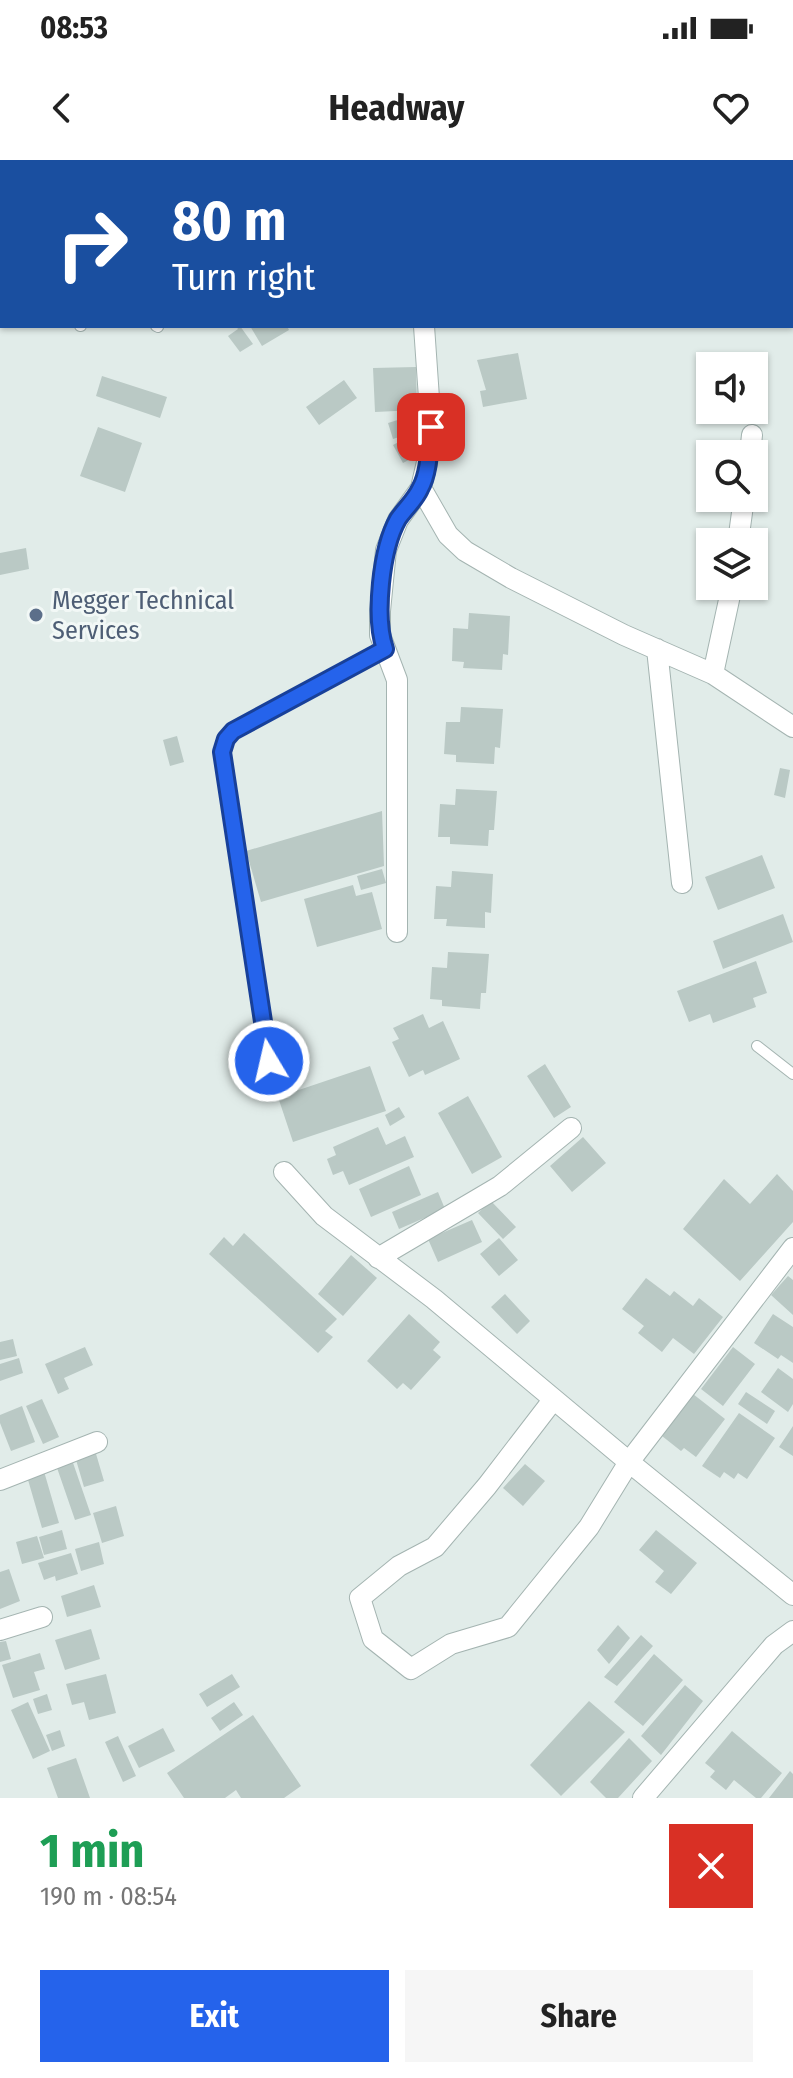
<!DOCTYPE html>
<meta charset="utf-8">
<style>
:root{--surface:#fff;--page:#f6f6f6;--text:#222;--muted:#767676;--accent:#2563eb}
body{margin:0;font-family:"Fira Sans Condensed",sans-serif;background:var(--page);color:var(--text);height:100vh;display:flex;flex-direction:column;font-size:30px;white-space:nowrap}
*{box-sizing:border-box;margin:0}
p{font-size:26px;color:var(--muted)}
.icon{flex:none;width:44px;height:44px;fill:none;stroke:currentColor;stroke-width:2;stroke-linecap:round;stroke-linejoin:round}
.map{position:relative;height:1638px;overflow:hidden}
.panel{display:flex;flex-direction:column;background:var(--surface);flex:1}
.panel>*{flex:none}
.guide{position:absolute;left:0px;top:0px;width:794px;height:168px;box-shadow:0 2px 6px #0004;background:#1a4fa0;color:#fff;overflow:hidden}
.tools{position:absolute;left:696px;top:192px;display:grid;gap:16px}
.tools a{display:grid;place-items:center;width:72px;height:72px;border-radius:0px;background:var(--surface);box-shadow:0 2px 6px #0004;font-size:40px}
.pin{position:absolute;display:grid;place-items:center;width:68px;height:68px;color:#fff;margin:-34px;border-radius:16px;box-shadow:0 4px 12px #0006}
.me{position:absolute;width:88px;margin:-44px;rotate:351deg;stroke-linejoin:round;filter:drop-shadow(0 0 6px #0008)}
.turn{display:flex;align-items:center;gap:28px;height:168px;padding:0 40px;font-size:36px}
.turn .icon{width:104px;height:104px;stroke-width:2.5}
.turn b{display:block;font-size:56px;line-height:68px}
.round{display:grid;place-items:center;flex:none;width:84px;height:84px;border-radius:0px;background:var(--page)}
.summary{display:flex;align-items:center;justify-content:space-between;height:136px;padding:0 40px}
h1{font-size:48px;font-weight:700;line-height:60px;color:#1e9e55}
.button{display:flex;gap:16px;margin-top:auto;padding:16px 40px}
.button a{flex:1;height:92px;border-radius:0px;background:var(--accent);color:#fff;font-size:32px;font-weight:700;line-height:92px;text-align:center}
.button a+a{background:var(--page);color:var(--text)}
.status{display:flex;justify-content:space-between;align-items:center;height:56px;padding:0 40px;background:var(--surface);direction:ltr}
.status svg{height:22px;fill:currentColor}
header{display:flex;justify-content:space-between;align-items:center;height:104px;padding:0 40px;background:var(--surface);font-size:36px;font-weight:700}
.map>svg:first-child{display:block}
</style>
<div class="status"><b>08:53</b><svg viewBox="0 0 49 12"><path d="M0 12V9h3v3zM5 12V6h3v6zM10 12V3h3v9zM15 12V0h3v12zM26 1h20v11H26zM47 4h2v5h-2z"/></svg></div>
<header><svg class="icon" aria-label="back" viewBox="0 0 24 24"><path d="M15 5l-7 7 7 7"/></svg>Headway<svg class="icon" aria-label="heart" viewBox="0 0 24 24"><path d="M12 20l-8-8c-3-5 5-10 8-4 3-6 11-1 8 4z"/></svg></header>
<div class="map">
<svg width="793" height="1638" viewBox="0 0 793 1638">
<rect width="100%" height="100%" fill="#e1ece9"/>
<path fill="#bac9c5" d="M236,166H240L253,184L240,192L228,176L238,169Z
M250,166H287L289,170L262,186Z
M518,193L527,239L483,247L480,231L486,230L477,200Z
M416,207L417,250L375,252L373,208Z
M102,216L167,237L160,258L96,236Z
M344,220L357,238L319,265L306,247Z
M404,258L408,274L393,279L388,263Z
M98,267L142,283L125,332L80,316Z
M408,277L418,295L403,303L393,285Z
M26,388L29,409L0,415V393Z
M469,453L510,456L508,495L503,494L502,510L463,508L464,502L452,501L453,468L468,469Z
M461,547L503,549L500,588L495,587L494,604L456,602V595L444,594L446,562H460Z
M177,576L184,602L170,606L163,580Z
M780,608L790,610L785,638L774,635Z
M456,629L497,631L494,670H489L488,686L450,684V677H438L440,644L455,645Z
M382,651L384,706L261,742L246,691Z
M762,695L775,728L718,750L705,717Z
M382,709L386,723L361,730L357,716Z
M452,711L493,714L491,753L485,752V768L446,766L447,759H434L436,726L451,727Z
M353,725L356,736L372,732L382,769L317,787L304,739Z
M783,754L793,782L723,809L713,781Z
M448,792L489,794L486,833H481L480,849L442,846V840L430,839L432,807L447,808Z
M756,801L767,833L753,838L756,847L713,863L710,854L689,862L677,831Z
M423,854L429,868L443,861L460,899L425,915L423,910L409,917L392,882L399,879L393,868Z
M545,904L571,947L554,958L527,916Z
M370,906L386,951L293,982L278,937Z
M468,936L502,997L472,1014L438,953Z
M399,947L405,957L390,966L385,955Z
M378,967L386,985L405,976L414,997L349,1025L343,1011L333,1015L327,999L336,995L333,987Z
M583,977L606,1003L572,1032L550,1006Z
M409,1006L421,1035L371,1057L359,1029Z
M777,1014L793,1031V1062L740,1121L683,1069L724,1019L750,1044Z
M438,1032L445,1049L399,1069L392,1052Z
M491,1041L516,1067L503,1079L478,1053Z
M472,1060L482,1082L438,1102L428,1079Z
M244,1073L337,1159L325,1171L333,1177L318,1193L209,1094L224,1077L233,1086Z
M499,1078L518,1100L499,1116L480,1094Z
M351,1095L377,1118L343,1156L318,1134Z
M788,1116L793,1120V1155L771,1135Z
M646,1118L670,1136L674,1131L693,1146L699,1138L723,1157L694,1194L673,1178L662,1192L638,1173L644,1166L622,1149Z
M505,1134L530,1161L517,1174L491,1147Z
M409,1154L440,1182L433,1190L441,1197L411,1230L403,1223L397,1229L367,1201Z
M773,1154L793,1167V1203L781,1195L778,1199L754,1183Z
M13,1179L17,1196L0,1200V1182Z
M85,1187L93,1205L64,1218L69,1229L58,1234L45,1204Z
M733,1187L755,1204L723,1246L701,1229Z
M19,1198L23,1213L0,1221V1204Z
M778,1208L793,1219V1244L788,1252L761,1232Z
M746,1232L775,1251L767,1264L738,1244Z
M693,1234L725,1259L696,1297L684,1288L681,1291L662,1276Z
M42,1239L59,1277L43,1284L26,1246Z
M22,1246L35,1282L11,1291L0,1263V1255Z
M739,1253L775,1278L747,1319L738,1313L734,1319L724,1312L720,1318L702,1306Z
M793,1266V1296L779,1287Z
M94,1287L104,1321L84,1327L74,1293Z
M71,1297L91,1355L75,1360L55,1302Z
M525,1304L545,1321L523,1346L503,1328Z
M43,1308L59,1363L42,1368L26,1313Z
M116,1346L124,1376L102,1383L93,1353Z
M62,1370L67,1389L44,1395L39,1377Z
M656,1370L697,1403L671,1434L655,1422L664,1411L639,1390Z
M37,1376L44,1398L22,1404L16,1382Z
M99,1382L104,1404L81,1411L75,1389Z
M71,1393L78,1414L56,1421L55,1416L44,1420L38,1403Z
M9,1409L20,1441L0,1449V1412Z
M94,1425L101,1447L67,1457L61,1436Z
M618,1465L630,1478L609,1504L597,1490Z
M91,1469L100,1499L65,1510L55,1480Z
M641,1475L653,1486L617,1526L604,1517Z
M6,1481L11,1499L0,1502V1482Z
M40,1493L45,1509L34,1512L40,1530L13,1538L2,1505Z
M654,1494L683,1520L643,1566L614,1542Z
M106,1514L116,1553L89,1560L84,1542L72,1545L66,1524Z
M232,1514L240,1527L207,1547L199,1534Z
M685,1525L703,1541L661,1595L641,1576Z
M47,1534L52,1550L38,1554L33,1539Z
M589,1541L625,1572L561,1636L530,1605Z
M28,1542L50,1591L33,1599L11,1550Z
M234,1542L243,1555L220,1571L211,1558Z
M253,1555L301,1626L284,1638H241L236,1630L225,1638H184L167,1613Z
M163,1568L175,1591L139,1608L128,1586Z
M60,1570L65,1586L52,1591L46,1575Z
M732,1571L782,1613L761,1638H756L734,1620L726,1630L710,1617L715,1611L705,1603Z
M118,1576L136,1616L123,1622L105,1582Z
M629,1578L652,1601L618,1638H606L590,1622Z
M76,1598L90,1638H58L47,1608Z
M790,1611L793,1614V1638H769Z"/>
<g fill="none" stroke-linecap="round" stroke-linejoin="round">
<defs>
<path id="service" d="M80,166H81
M156,166L158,167
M757,886L793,914
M269,901L222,592L226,579L233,571L385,489"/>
<path id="minor" d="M84,0V2
M388,0V2
M750,294L752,275
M421,328L448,375L465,391L511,418L624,475L713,514L793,567
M738,382L744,338
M657,489L682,723
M713,514L732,426
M397,772V520L380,475V451L386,390L398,360L421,328L427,302L431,267L424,166
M284,1012L324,1056L434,1139L629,1302L589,1367L508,1467L451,1484L411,1509L373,1479L360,1438L399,1406L435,1387L487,1326L553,1240
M793,1088L629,1302L793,1435
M378,1098L500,1026L571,968
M0,1320L97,1282
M0,1470L42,1457
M643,1638L774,1485L793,1471"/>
<path id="secondary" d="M156,2L158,0
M0,148L2,146"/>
</defs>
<use href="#service" stroke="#a4b4b1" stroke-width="12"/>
<use href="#minor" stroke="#a4b4b1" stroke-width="22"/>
<use href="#secondary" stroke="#a0b7b3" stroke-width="26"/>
<use href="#service" stroke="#fff" stroke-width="10"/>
<use href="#minor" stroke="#fff" stroke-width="20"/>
<use href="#secondary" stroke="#fff" stroke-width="24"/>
</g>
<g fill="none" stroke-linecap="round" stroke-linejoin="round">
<defs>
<path id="route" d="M269,901L222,592L226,579L233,571L385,489C374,457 381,389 398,359C405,349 415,340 420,329C430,311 429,286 431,267"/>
</defs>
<use href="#route" stroke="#184099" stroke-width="20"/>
<use href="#route" stroke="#2563eb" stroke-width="14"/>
</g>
<circle fill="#5c6f8a" stroke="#f2f8f6" stroke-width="3" cx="36" cy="455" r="8"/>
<g text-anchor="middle" stroke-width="6" stroke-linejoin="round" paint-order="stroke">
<g font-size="26" fill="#4e5e75" stroke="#f2f8f6" text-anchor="start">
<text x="52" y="449">Megger Technical<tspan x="52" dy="30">Services</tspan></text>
</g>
</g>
</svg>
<div class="tools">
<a><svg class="icon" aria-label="sound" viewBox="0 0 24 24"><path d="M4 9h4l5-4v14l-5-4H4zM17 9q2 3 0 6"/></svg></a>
<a><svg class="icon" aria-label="search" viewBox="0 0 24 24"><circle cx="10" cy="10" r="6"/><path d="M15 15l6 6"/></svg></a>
<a><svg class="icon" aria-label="layers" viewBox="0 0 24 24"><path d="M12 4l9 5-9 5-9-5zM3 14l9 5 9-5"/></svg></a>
</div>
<div class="pin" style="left:431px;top:267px;background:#d93025"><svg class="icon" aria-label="arrive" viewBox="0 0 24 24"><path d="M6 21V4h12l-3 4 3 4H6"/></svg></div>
<svg class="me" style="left:269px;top:901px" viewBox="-20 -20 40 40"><circle r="17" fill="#2563eb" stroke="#fff" stroke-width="3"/><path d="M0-11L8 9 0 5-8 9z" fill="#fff"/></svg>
<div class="guide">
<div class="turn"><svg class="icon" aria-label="right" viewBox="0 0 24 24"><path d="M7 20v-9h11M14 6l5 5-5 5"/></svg><div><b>80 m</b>Turn right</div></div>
</div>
</div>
<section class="panel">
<div class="summary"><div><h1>1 min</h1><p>190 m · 08:54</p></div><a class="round" style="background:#d93025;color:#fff"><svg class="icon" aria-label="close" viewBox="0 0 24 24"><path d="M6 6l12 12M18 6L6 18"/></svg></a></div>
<div class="button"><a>Exit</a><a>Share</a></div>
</section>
